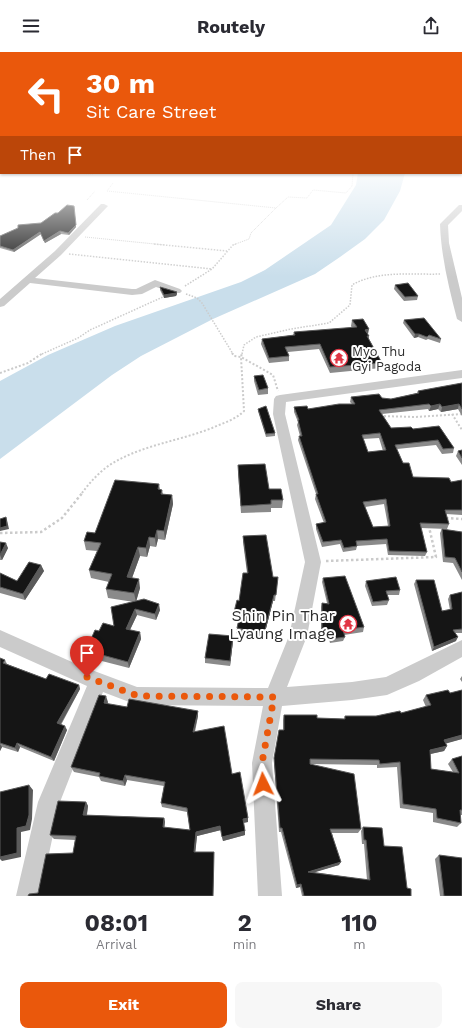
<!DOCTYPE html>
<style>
:root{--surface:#fff;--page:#f7f7f7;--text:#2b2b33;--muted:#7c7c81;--accent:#ea580c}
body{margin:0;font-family:"Work Sans",sans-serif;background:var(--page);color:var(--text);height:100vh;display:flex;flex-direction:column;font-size:15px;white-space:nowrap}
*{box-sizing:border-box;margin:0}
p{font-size:13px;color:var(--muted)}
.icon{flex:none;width:22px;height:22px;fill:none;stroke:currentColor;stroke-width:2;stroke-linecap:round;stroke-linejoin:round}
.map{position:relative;height:844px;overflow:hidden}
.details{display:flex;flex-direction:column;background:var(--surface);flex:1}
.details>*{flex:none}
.top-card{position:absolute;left:0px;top:0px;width:462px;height:122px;box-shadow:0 1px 3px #0004;background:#ea580c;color:#fff;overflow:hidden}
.pin{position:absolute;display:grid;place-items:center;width:34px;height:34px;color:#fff;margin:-41px -17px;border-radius:50% 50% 50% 0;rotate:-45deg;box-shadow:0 0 4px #0007}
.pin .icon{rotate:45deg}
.me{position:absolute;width:44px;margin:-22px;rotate:357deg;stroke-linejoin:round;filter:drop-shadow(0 0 3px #0008)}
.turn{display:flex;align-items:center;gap:14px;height:84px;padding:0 20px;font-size:18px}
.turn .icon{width:52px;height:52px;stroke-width:2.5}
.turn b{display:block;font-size:28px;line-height:34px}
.then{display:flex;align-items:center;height:38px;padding:0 20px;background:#0003;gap:8px;font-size:15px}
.eta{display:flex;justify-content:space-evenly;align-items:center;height:68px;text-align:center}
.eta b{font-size:24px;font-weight:700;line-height:28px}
.primary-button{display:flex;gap:8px;margin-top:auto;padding:8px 20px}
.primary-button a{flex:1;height:46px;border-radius:8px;background:var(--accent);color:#fff;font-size:16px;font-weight:700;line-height:46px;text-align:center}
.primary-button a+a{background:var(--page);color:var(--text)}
header{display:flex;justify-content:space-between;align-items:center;height:52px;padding:0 20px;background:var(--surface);font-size:18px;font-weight:700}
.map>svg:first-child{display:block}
</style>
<header><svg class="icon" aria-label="menu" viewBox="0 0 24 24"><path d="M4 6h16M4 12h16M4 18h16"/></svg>Routely<svg class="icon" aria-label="share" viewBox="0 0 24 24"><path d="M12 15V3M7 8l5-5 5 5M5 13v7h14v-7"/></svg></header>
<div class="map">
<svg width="462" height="844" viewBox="0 0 462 844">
<rect width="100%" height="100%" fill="#fff"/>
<path fill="#c9deeb" d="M358,121H405L400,139L384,168L365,187L340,205L315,222L213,267L141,304L112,323L0,407V329L48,303L115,274L241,230L265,218L331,173L356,133Z"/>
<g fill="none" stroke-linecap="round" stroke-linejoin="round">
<path stroke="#cbcbcb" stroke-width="1" stroke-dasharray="1 1" stroke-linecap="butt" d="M72,121L93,122
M113,131L107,139L276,156L251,181L249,187L233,193
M87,148L95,139
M276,156L288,145L307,146L313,138L346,141L352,134L353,121
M85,185L165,193"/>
<path stroke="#cbcbcb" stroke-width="1.5" stroke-dasharray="1.5 1.5" stroke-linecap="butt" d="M154,192L227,199
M69,202L212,217
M185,234L212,217L233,193L236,192
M186,242L197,246L202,251L233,302
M42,302L78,286L90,278L165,244
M242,302L244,293L256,285L291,277L329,271L350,253L352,233C378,218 412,223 441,222"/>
<path stroke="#cbcbcb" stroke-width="2" stroke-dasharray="2 2" stroke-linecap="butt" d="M232,301L234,304L241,305L273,323L278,339
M0,321L28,311L43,301
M452,362L462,378
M380,364L416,365L462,362
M82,441C90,430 101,418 113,411C143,393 179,389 212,376C223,371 235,368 244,359L241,305L242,301"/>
<path stroke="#cbcbcb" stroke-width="2.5" stroke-dasharray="2.5 2.5" stroke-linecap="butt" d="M446,466L462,467
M0,481L41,480L62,466L83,440
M326,509L436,505L429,475"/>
<path fill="#cbcbcb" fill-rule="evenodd" d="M461,118L462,122H458L461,121Z
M101,152H104L108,154L61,203L35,226L132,237H136L155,228L180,237L182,239L180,241H174L156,235L142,242L132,243L30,231L4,254L0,255V247L55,199Z
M459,153H462V159L448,173L449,191L462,246V270L457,267C449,236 441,204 440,172Z
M462,318V326L286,350L285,362L321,510L307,584L287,635L352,630L386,625L462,588V605L419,629L387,643L352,648L282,654L272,711L282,844H258L252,711L263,654L137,653L103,640L60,750L40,844H16L38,750L87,634L0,595V578L81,614L137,635L268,636L289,584L305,510L273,362L274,347L276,344L280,343Z"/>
</g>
<path fill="#8a8a8a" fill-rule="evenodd" d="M76,175L69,183L61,182L45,191L41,182L14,200L0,196V184Z
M395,233L418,244L417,248L404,249L394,237Z
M160,235L177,242L176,244L164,246L160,238Z
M352,268L369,284V287L382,311L381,316L330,321L319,297L288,300L289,304V309L269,311L261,292L262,287L293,283L294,280L352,276L351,274Z
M404,268L441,287L440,291L428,287L426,288L418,285L414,286L403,271Z
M254,324L268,336V342L258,343L254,329Z
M462,331V364L458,357L441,360L438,357L429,359L428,357L382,362L391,376L413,377L439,374L454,396L453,401L442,402L436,393L397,397L403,411L413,425L451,430L462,428V463L446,462L449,472L447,477L421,476L427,500L425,504L388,503L386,492L357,494L356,498L343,500L340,492L322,495L316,477V472L324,471L315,447L316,442L298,388L299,384H300L297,373L298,370L294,360V355L308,357L352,352L350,350L351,345L391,347L417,341L418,339ZM379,386L383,399L368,400L363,387ZM384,452L388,474L373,475L365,455Z
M258,357L275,381V384L266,385L258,359Z
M462,398V413L456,404L458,399Z
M238,413L283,448L282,456H271V460L241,461L238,421Z
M159,432L160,437L162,438L163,442L172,443L173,452L165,488L158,487L156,495L150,494L147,505L140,504L132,526L140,536L136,549L160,558L156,568L137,563L130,578L140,580L141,587L129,616L94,607L91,600L95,594H93L91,587L99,579L114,574L134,550L108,546L106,537L109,530L91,526L89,518L97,499L86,498L84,489Z
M442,477L462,480V528L453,511L443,510L440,481Z
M243,484L273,525H278L275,549H273L263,588L236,581L237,576L239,568L234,566V560L239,549L247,521L243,490Z
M0,490L8,496L2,508H0Z
M41,513L44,519L25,548L0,541V521L17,529Z
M323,526L364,575L363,580L344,583L345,585L343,589L330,591L328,583L321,585V555L322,551H327L322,530Z
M416,528L442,559L450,558L448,547L450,543L462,540V581H456V589L432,599L414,532Z
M366,529L400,538L399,543H387L389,548L387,553L372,554L365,534Z
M233,589L230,614L205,611V606Z
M0,606L5,608L7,612L46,627L79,633L80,637L61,673L67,678L54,709L20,695L18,700L2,695L0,699Z
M462,624V630L460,627Z
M462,638V687L446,691L447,694L444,699L430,702L431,717L453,720L448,712L452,707L462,704V763H460L461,771L457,775L433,770V761L400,756L397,715L377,716V713L310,712L361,777L358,781H332L339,813L314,820L367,828L364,792H362L361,779L363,775L384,794L407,836L411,844H302L300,835L296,836L281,780H279L274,711L279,678H283V668L284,663L317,666L344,667L345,664H376L401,661L426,655L423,648L426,643L450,641Z
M108,650V652L127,655L198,664L195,680L232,722L248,766V770L243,771L245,783L223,789L221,778L197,784L195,800L214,804L213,844H28L38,841L73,801L75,788L54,787L50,783L86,750L88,754L87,763L164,766L165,770L164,776L190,778L187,760L162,755L161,751L164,734L127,728L125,734L101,729L99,725L74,720L71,715Z
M439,803L462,844H440L435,807Z"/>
<path fill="#5b5b5b" d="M74,154L76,175L69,183L68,181Z
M60,179L61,182L45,191L44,189Z
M40,180L41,182L14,200L13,198Z
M177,240V242L176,244L164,246V243Z
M369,277L368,282L365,278Z
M415,282H419L418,285L414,286Z
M440,352L438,357L429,359L431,354Z
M459,352L458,357L441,360L442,355Z
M172,443L173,452L165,488L164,479Z
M6,465L7,468L9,477L0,479V476Z
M157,478L158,487L156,495L155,486Z
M149,485L150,494L147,505L146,496Z
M6,491L8,496L2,508L0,503Z
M138,495L140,504L129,534L127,525Z
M41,513L44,519L25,548L23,542Z
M139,527L140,536L136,550L134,541Z
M274,543L273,549L263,588L264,582Z
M159,552L160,558L156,568L155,562Z
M135,557L137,563L127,584L126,577Z
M329,579L328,583L321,585L322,580Z
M140,580L141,587L129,616L128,610Z
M233,584V589L230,614V609Z
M458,585L456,589L432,599L434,595Z
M79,633L80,637L59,675L57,671Z
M106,644L108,650L106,657L104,651Z
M198,659V664L193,685V680Z
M65,674L67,678L54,709L51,705Z
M462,683V687L441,693L444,688Z
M17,691L20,695L18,700L15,696Z
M0,692L2,695L0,699Z
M447,694L444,699L426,703L430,698Z
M125,723L127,728L125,734L123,729Z
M29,733L33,738L32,767L30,778L21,780V805L2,809L0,807V805L17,776Z
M86,750L88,754L86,767L83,763Z
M164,766L165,770L164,779L163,775Z
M248,766V770L242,771L243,767Z
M220,774L221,778L197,784L195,804L194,800L196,780Z
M245,779V783L223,789L222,785Z
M341,810L339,813L306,823L308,820Z
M301,832L300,835L296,836L297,833Z"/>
<path fill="#151515" stroke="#5b5b5b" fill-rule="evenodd" d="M67,153L74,154L76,173L68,181L60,179L44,189L40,180L13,198L0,194V184L18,176V173L41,171L55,161H58Z
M408,231L418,244L405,245L395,233Z
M160,235L177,240L176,241L164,243Z
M424,266L441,287L429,283L427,285L419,282H415L404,268Z
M363,267L369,277L365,278L369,284H367L382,311L330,315L320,292L285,295L289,304L269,306L262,287L295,283L294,280L357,275L352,268Z
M263,323L268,336L259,338L254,324Z
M462,331V357L459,352L442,355L440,352L431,354L429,352L379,358L391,376L411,375L413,377L439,374L454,396L443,397L438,388L395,393L403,411H409L413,425L449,426L451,430L462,428V458H445L449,472L420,471L427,500L389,499L387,487L356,489L357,494L344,496L341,488L323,490L316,472L326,470L316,442H318L299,384H302L298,368H299L294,355L307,354L308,357L339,352H355L351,345L379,342L382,346L391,347L419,341L418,339ZM380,381L386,398L368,400L362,383ZM386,447L390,474L373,475L363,450Z
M266,354L275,381L266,382L258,357Z
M462,398V406L458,399Z
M265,412L269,437H281L283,448H271V452L241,454L238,413Z
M115,428L159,432L158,437L162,438L161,442L172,443L164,479L157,478L155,486L149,485L146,496L138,495L127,525L139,527L134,541L106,537L112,522L89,518L101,491L84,489L87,480L95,481Z
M6,465L7,474L0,476V467Z
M442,477L462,480V520L455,506L445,505Z
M266,483L273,525H278L276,543H274L264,582L237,576L240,562L234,560L237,548L239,549L243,521H248L243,484Z
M0,490L6,491L0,503Z
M29,510L41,513L23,542L0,535V521L17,529Z
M345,524L364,575L343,578L345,585L331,587L329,579L322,580V551L329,552L323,526Z
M396,525L400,538L386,539L389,548L373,550L366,529Z
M416,528H434L442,559L452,557L450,543L462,540V577L453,578L458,585L434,595Z
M144,547L159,552L155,562L135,557L126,577L140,580L128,610L91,600L97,589L91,587L95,578L99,579L103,571L114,574L111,555Z
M209,582L233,584L230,609L205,606Z
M0,606L5,608L3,611L46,627L49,622L79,633L57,671L65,674L51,705L17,691L15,696L0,691Z
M448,638L450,641L462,638V683L444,688L447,694L430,698L431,717L459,721L452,707L462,704V758H460L461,771L437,766L436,757L403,752L400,710L380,712L379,708L310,707V712L354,722L361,777H330L341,810L308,820L370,828L366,788H364L363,775L382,776L384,794L402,795L407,836L411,837V844H304L301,832L297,833L282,776H280L274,706L279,678H284V663H317V666L345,667V664H376L400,659L401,661L431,653L426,643Z
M99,643L106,644L104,651L127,655L129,647L198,659L193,680L224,674L232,722L240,720L248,766L243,767L245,779L222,785L220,774L196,780L194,800H214L213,844H28L29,842L38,841L46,802L73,801L76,784L50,783L58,749L86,750L83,763L164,766L163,775L190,778L187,756L161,751L165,730L125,723L123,729L99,724L100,721L71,715Z
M29,733V763L26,774L17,776V801L0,805V740Z
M439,803L462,806V844H444Z"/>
<linearGradient id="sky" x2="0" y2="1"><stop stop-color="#9bc5e9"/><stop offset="0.48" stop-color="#fff"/><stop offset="1" stop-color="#fff" stop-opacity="0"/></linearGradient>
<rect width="462" height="225" fill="url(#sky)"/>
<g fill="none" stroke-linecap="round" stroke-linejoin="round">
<path stroke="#ea580c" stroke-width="7" stroke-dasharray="0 12.6" d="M87,625L138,644L274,645L262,711L263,732"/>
</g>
<defs>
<symbol id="temple-ring" viewBox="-11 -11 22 22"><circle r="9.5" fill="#fff" stroke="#e13544" stroke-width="1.5"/><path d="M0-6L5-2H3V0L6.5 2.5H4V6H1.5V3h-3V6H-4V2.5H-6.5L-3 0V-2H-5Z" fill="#e13544"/></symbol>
</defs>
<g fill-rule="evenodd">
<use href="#temple-ring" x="329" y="296" width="20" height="20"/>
<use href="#temple-ring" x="338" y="562" width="20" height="20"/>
</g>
<g text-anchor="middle" stroke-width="4" stroke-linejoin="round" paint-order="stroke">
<g font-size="13" fill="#2e2e2e" stroke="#fff" text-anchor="start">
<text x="352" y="304">Myo Thu<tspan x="352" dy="15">Gyi Pagoda</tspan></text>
</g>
<g font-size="16" fill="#2e2e2e" stroke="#fff" text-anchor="end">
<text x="335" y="569">Shin Pin Thar<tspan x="335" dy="18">Lyaung Image</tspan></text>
</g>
</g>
</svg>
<div class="pin" style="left:87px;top:625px;background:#d93025"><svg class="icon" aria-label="arrive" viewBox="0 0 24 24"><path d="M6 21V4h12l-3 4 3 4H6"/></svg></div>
<svg class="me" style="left:263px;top:732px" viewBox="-20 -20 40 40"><path d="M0-17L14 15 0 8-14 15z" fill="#ea580c" stroke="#fff" stroke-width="4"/></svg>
<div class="top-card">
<div class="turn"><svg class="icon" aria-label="left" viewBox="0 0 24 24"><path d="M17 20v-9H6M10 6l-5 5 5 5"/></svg><div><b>30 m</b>Sit Care Street</div></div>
<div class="then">Then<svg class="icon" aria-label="arrive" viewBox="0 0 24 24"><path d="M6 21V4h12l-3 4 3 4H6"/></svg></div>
</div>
</div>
<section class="details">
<div class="eta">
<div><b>08:01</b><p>Arrival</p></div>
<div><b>2</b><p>min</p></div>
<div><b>110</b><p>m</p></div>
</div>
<div class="primary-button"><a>Exit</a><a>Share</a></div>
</section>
